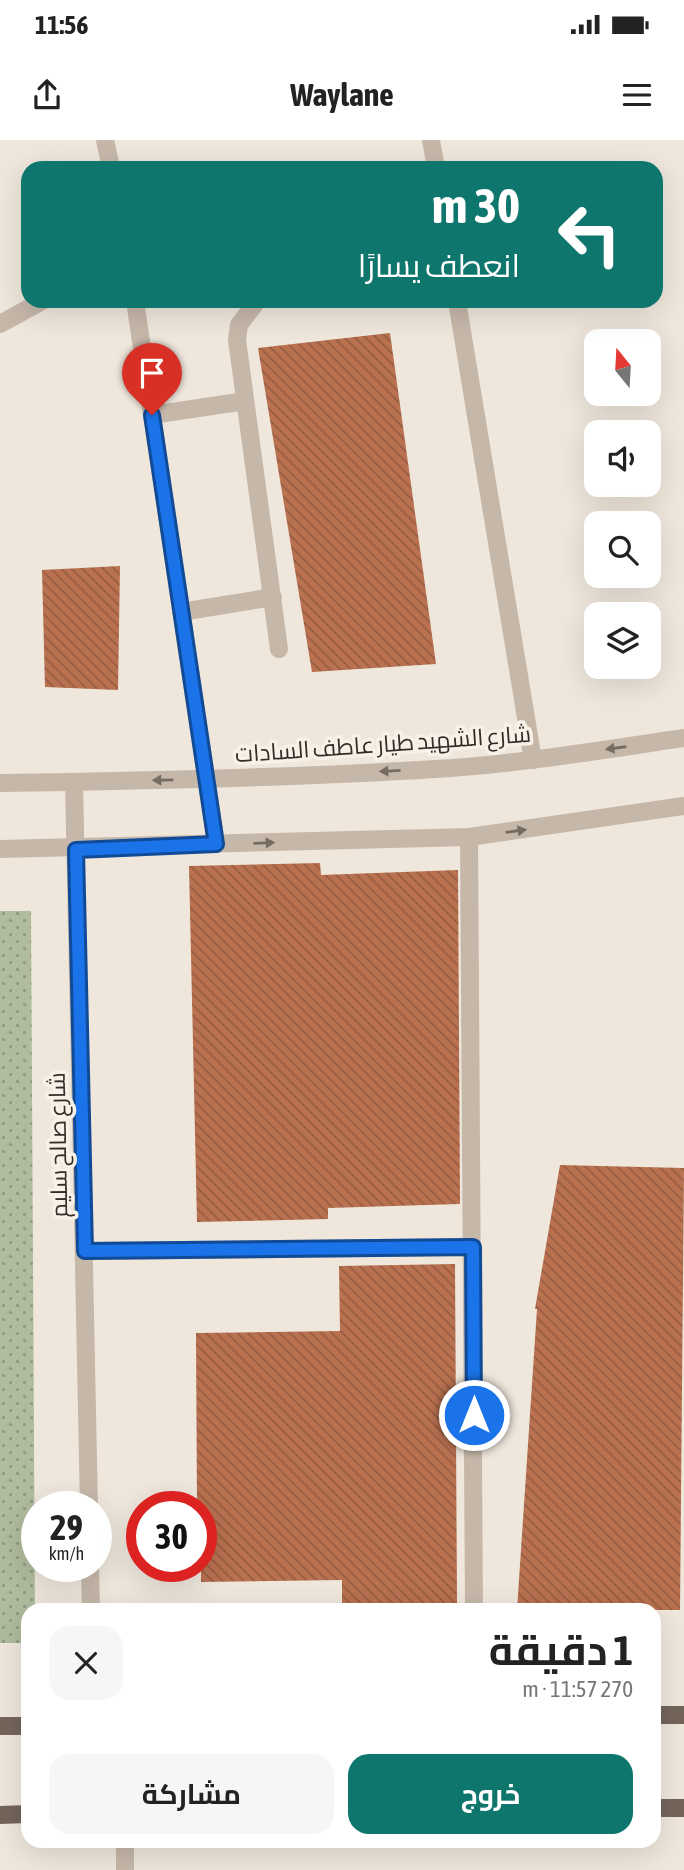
<!DOCTYPE html>
<html lang="ar">
<meta charset="utf-8">
<style>
:root{--surface:#fff;--page:#f6f6f6;--text:#222;--muted:#767676;--accent:#0f766e}
body{margin:0;font-family:"Asap Condensed",Cairo,sans-serif;background:var(--page);color:var(--text);direction:rtl;height:100vh;display:flex;flex-direction:column;font-size:26px;white-space:nowrap}
*{box-sizing:border-box;margin:0}
p{font-size:23px;color:var(--muted)}
.icon{flex:none;width:38px;height:38px;fill:none;stroke:currentColor;stroke-width:2;stroke-linecap:round;stroke-linejoin:round}
.map{position:relative;flex:1;overflow:hidden;direction:ltr}
.side{position:absolute;left:21px;top:1463px;width:640px;height:245px;display:flex;flex-direction:column;background:var(--surface);border-radius:21px;box-shadow:0 7px 28px #0002;direction:rtl}
.side>*{flex:none}
.top-card{position:absolute;left:21px;top:21px;width:642px;height:147px;border-radius:21px;box-shadow:0 7px 28px #0002;direction:rtl;background:#0f766e;color:#fff;overflow:hidden}
.needle{width:46px;rotate:342deg}
.buttons{position:absolute;left:584px;top:189px;display:grid;gap:14px}
.buttons a{display:grid;place-items:center;width:77px;height:77px;border-radius:14px;background:var(--surface);box-shadow:0 7px 28px #0002;font-size:35px}
.speed{position:absolute;left:21px;top:1351px;display:flex;gap:14px;font-size:35px;font-weight:700;text-align:center}
.speed>*{display:grid;place-content:center;width:91px;height:91px;border-radius:50%;background:var(--surface);box-shadow:0 7px 28px #0002;line-height:1}
.speed small{font-size:18px;font-weight:400}
.speed .limit{border:10px solid #d22;background:#fff;color:#111}
.pin{position:absolute;display:grid;place-items:center;width:60px;height:60px;color:#fff;margin:-72px -30px;border-radius:50% 50% 50% 0;rotate:-45deg;box-shadow:0 0 7px #0007}
.pin .icon{rotate:45deg}
.me{position:absolute;width:77px;margin:-38px;rotate:0deg;stroke-linejoin:round;filter:drop-shadow(0 0 5px #0008)}
.turn{display:flex;align-items:center;gap:24px;height:147px;padding:0 28px;font-size:32px}
.turn .icon{width:91px;height:91px;stroke-width:2.5}
.turn b{display:block;font-size:49px;line-height:60px}
.round{display:grid;place-items:center;flex:none;width:74px;height:74px;border-radius:21px;background:var(--page)}
.headline{display:flex;align-items:center;justify-content:space-between;height:119px;padding:0 28px}
h1{font-size:42px;font-weight:700;line-height:52px}
.button{display:flex;gap:14px;margin-top:auto;padding:14px 28px}
.button a{flex:1;height:80px;border-radius:21px;background:var(--accent);color:#fff;font-size:28px;font-weight:700;line-height:80px;text-align:center}
.button a+a{background:var(--page);color:var(--text)}
.status{display:flex;justify-content:space-between;align-items:center;height:49px;padding:0 35px;background:var(--surface);direction:ltr}
.status svg{height:19px;fill:currentColor}
header{display:flex;justify-content:space-between;align-items:center;height:91px;padding:0 28px;background:var(--surface);font-size:32px;font-weight:700}
.map>svg:first-child{display:block}
</style>
<div class="status"><b>11:56</b><svg viewBox="0 0 49 12"><path d="M0 12V9h3v3zM5 12V6h3v6zM10 12V3h3v9zM15 12V0h3v12zM26 1h20v11H26zM47 4h2v5h-2z"/></svg></div>
<header><svg class="icon" aria-label="menu" viewBox="0 0 24 24"><path d="M4 6h16M4 12h16M4 18h16"/></svg>Waylane<svg class="icon" aria-label="share" viewBox="0 0 24 24"><path d="M12 15V3M7 8l5-5 5 5M5 13v7h14v-7"/></svg></header>
<div class="map">
<svg width="684" height="1730" viewBox="0 0 684 1730">
<defs>
<pattern id="park-dots" width="8" height="8" patternUnits="userSpaceOnUse" patternTransform="scale(1.75)"><rect width="8" height="8" fill="#b0bc9e"/><path d="M2 2h.1M6 6h.1" fill="none" stroke="#909981" stroke-width="1.8" stroke-linecap="round"/></pattern>
<pattern id="building-back-hatch" width="6" height="6" patternUnits="userSpaceOnUse" patternTransform="scale(1.75)"><rect width="6" height="6" fill="#b97150"/><path d="M-1 5l2 2M0 0l6 6M5-1l2 2" fill="none" stroke="#975d42"/></pattern>
</defs>
<rect width="100%" height="100%" fill="#efe7dc"/>
<path fill="url(#park-dots)" d="M0,771H31L35,1470H28V1503H0Z"/>
<path fill="url(#building-back-hatch)" d="M390,193L436,524L312,532L258,208Z
M120,426L118,550L45,547L42,430Z
M320,723L321,735L458,730L460,1064L328,1068V1079L197,1082L189,726Z
M560,1025L684,1028L680,1470H517L537,1169H535Z
M455,1124L457,1463L342,1464V1440L201,1442V1367H197L196,1193L340,1191L339,1126Z"/>
<g fill="none" stroke-linecap="round" stroke-linejoin="round">
<path stroke="#c6b8a9" stroke-width="18" d="M257,161L239,185L237,200L279,509
M152,275L245,261
M181,472L273,457"/>
<path stroke="#c6b8a9" stroke-width="18" d="M105,0L111,28
M431,0L436,28
M135,161L216,704
M457,161L533,620
M0,184L42,161
M74,642L89,1367
M469,697L474,1470
M84,1111L473,1107
M90,1426L91,1470
M125,1701V1730"/>
<path stroke="#c6b8a9" stroke-width="18" d="M0,643C145,641 291,638 436,629C519,624 602,610 684,598
M0,709L469,697L684,666"/>
<path stroke="#74655b" stroke-width="18" d="M654,1575H684
M0,1586H28
M654,1668H684
M0,1675L28,1674"/>
</g>
<defs><path id="oneway-solid" d="M-6-.8H1V-3.2L6.5 0L1 3.2V.8H-6Z" transform="scale(1.75)"/></defs>
<g fill="#766c62">
<use href="#oneway-solid" transform="translate(616 608) rotate(172)"/>
<use href="#oneway-solid" transform="translate(390 631) rotate(177)"/>
<use href="#oneway-solid" transform="translate(163 640) rotate(179)"/>
<use href="#oneway-solid" transform="translate(516 691) rotate(-8)"/>
<use href="#oneway-solid" transform="translate(264 703) rotate(-2)"/>
</g>
<g fill="none" stroke-linecap="round" stroke-linejoin="round">
<defs>
<path id="route" d="M152,275L216,704L76,710L85,1111L473,1107L474,1275"/>
</defs>
<use href="#route" stroke="#114b97" stroke-width="18"/>
<use href="#route" stroke="#1a73e8" stroke-width="12"/>
</g>
<g text-anchor="middle" stroke-width="7" stroke-linejoin="round" paint-order="stroke">
<g font-size="23" fill="#342d28" stroke="#f7f1e8">
<text transform="translate(383 604) rotate(-4)" y="8">شارع الشهيد طيار عاطف السادات</text>
<text transform="translate(58 1005) rotate(-91)" y="8">شارع صالح سليم</text>
</g>
</g>
</svg>
<div class="buttons">
<a><svg class="needle" viewBox="-14 -14 28 28"><path d="M0-13l5 13h-10z" fill="#e53935"/><path d="M0 13l5-13h-10z" fill="#767676"/></svg></a>
<a><svg class="icon" aria-label="sound" viewBox="0 0 24 24"><path d="M4 9h4l5-4v14l-5-4H4zM17 9q2 3 0 6"/></svg></a>
<a><svg class="icon" aria-label="search" viewBox="0 0 24 24"><circle cx="10" cy="10" r="6"/><path d="M15 15l6 6"/></svg></a>
<a><svg class="icon" aria-label="layers" viewBox="0 0 24 24"><path d="M12 4l9 5-9 5-9-5zM3 14l9 5 9-5"/></svg></a>
</div>
<div class="speed"><div>29<small>km/h</small></div><div class="limit">30</div></div>
<div class="pin" style="left:152px;top:275px;background:#d93025"><svg class="icon" aria-label="arrive" viewBox="0 0 24 24"><path d="M6 21V4h12l-3 4 3 4H6"/></svg></div>
<svg class="me" style="left:474px;top:1275px" viewBox="-20 -20 40 40"><circle r="17" fill="#1a73e8" stroke="#fff" stroke-width="3"/><path d="M0-11L8 9 0 5-8 9z" fill="#fff"/></svg>
<div class="top-card">
<div class="turn"><svg class="icon" aria-label="left" viewBox="0 0 24 24"><path d="M17 20v-9H6M10 6l-5 5 5 5"/></svg><div><b>30 m</b>انعطف يسارًا</div></div>
</div>
<section class="side">
<div class="headline"><div><h1>1 دقيقة</h1><p>270 m · 11:57</p></div><a class="round"><svg class="icon" aria-label="close" viewBox="0 0 24 24"><path d="M6 6l12 12M18 6L6 18"/></svg></a></div>
<div class="button"><a>خروج</a><a>مشاركة</a></div>
</section>
</div>
